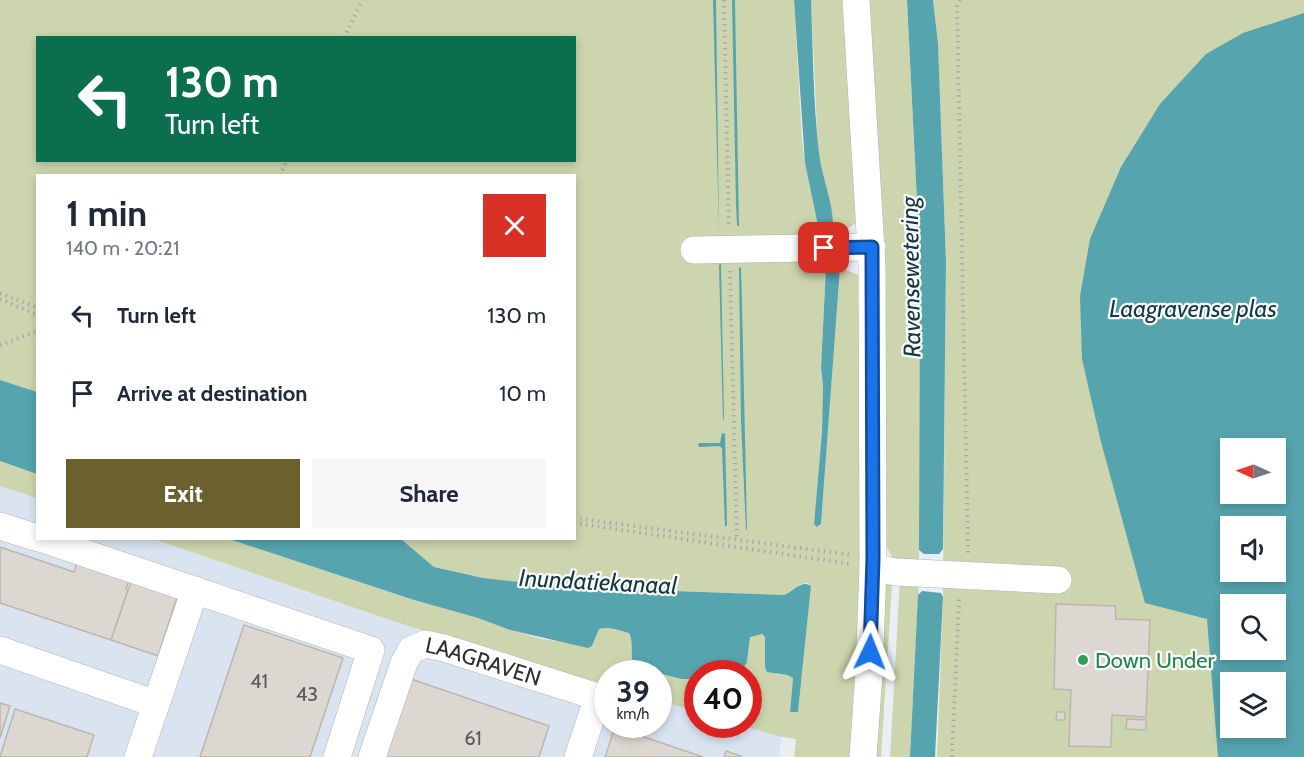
<!DOCTYPE html>
<meta charset="utf-8">
<style>
:root{--surface:#fff;--page:#f6f6f7;--text:#1f2937;--muted:#747a83;--accent:#6c612e}
body{margin:0;font-family:Cabin,sans-serif;background:var(--page);color:var(--text);height:100vh;display:flex;flex-direction:column;font-size:22px;white-space:nowrap}
*{box-sizing:border-box;margin:0}
p{font-size:20px;color:var(--muted)}
.icon{flex:none;width:33px;height:33px;fill:none;stroke:currentColor;stroke-width:2;stroke-linecap:round;stroke-linejoin:round}
.map{position:relative;flex:1;overflow:hidden}
.panel{position:absolute;left:36px;top:174px;width:540px;height:366px;display:flex;flex-direction:column;background:var(--surface);border-radius:0px;box-shadow:0 3px 9px #0003}
.panel>*{flex:none}
.guide{position:absolute;left:36px;top:36px;width:540px;height:126px;border-radius:0px;box-shadow:0 3px 9px #0003;background:#0b6e4f;color:#fff;overflow:hidden}
.needle{width:39px;rotate:273deg}
.buttons{position:absolute;left:1220px;top:438px;display:grid;gap:12px}
.buttons a{display:grid;place-items:center;width:66px;height:66px;border-radius:0px;background:var(--surface);box-shadow:0 3px 9px #0003;font-size:30px}
.speed{position:absolute;left:594px;top:660px;display:flex;gap:12px;font-size:30px;font-weight:700;text-align:center}
.speed>*{display:grid;place-content:center;width:78px;height:78px;border-radius:50%;background:var(--surface);box-shadow:0 3px 9px #0003;line-height:1}
.speed small{font-size:15px;font-weight:400}
.speed .limit{border:9px solid #d22;background:#fff;color:#111}
.pin{position:absolute;display:grid;place-items:center;width:51px;height:51px;color:#fff;margin:-26px;border-radius:12px;box-shadow:0 3px 9px #0006}
.me{position:absolute;width:66px;margin:-33px;rotate:2deg;stroke-linejoin:round;filter:drop-shadow(0 0 4px #0008)}
.turn{display:flex;align-items:center;gap:21px;height:126px;padding:0 30px;font-size:27px}
.turn .icon{width:78px;height:78px;stroke-width:2.5}
.turn b{display:block;font-size:42px;line-height:51px}
.round{display:grid;place-items:center;flex:none;width:63px;height:63px;border-radius:0px;background:var(--page)}
.summary{display:flex;align-items:center;justify-content:space-between;height:102px;padding:0 30px}
h1{font-size:36px;font-weight:800;line-height:45px}
.action{display:flex;gap:12px;margin-top:auto;padding:12px 30px}
.action a{flex:1;height:69px;border-radius:0px;background:var(--accent);color:#fff;font-size:24px;font-weight:800;line-height:69px;text-align:center}
.action a+a{background:var(--page);color:var(--text)}
ul{padding:0;list-style:none}
li{display:flex;align-items:center;gap:18px;height:78px;padding:0 30px}
li div{flex:1}
li b{display:block;font-size:22px}
li em{font-style:normal}
.map>svg:first-child{display:block}
</style>
<div class="map">
<svg width="1304" height="757" viewBox="0 0 1304 757">
<rect width="100%" height="100%" fill="#eaeff6"/>
<path fill="#dae4f1" d="M0,461L37,474L38,538L229,539L608,674V724H658L659,691L697,706L698,724L748,725L782,737L779,757H0Z"/>
<path fill="#ccd5ad" fill-rule="evenodd" d="M0,0H794L802,140L805,163L817,221L822,226L825,187L818,150L811,0H846L858,222L844,231L825,234L837,259L826,267L821,368L823,386L822,432L814,524L818,527L821,524L840,268L859,275L863,410L858,612L850,757H794L796,739L782,737L740,725L748,724V674L733,673L741,672L747,662L750,637C755,634 760,633 765,636V667L776,674L787,675L793,678L790,711L798,712L811,586L807,583C797,583 792,592 783,595L562,587L483,578L434,567L401,539L574,538V176H38L37,392L0,380ZM38,38H574V160H38Z
M864,0H907L920,260L919,564L894,561L884,542Z
M933,0H1304V757H937L943,597L946,262L938,43ZM1230,448H1275V494H1230ZM1230,526H1275V572H1230ZM1230,604H1275V650H1230ZM1230,682H1275V728H1230Z
M0,461L37,474V498L0,486Z
M154,539H229L414,600L478,618L510,630L542,639L592,646L599,629C609,626 618,630 629,633L631,638V655L681,679H697V712L659,700L658,674H608L607,685L402,624Z
M900,578L919,579L910,757H890Z
M886,585H892L881,757H876Z"/>
<path fill="#56a4ae" fill-rule="evenodd" d="M713,0H716L719,232Z
M732,0H735L739,227L737,225L736,204Z
M794,0H811C813,50 813,102 819,153C822,179 834,203 833,229H823L817,221L805,163Z
M907,0H933L938,43L946,262L943,549L939,554H924L919,550L920,261Z
M1304,13V757H1218L1207,619L1145,603L1101,442L1082,359L1080,296L1090,239L1121,167L1160,104L1206,54L1243,33ZM1230,448H1275V494H1230ZM1230,526H1275V572H1230ZM1230,604H1275V650H1230ZM1275,682V728H1230V682Z
M721,264L724,417L723,421L719,265Z
M739,267L741,268L742,303L747,529L746,530L741,420Z
M826,267L840,268L821,524L817,527L814,524L822,432L823,386L821,368Z
M0,380L37,392V474L0,461Z
M722,433L725,434L727,525L725,527L722,448L719,446L699,447L698,445L699,443H720Z
M229,539H401L434,567L483,578L562,587L783,595C794,592 800,579 811,586L798,712H790L793,678L787,675L767,672L765,667V637L762,634L750,637L747,662L741,672L698,674L697,679H681L637,667C627,657 635,644 629,633C618,630 609,626 599,629L592,646L588,648L510,630L478,618L414,600Z
M922,591L941,593L943,597L935,757H910L918,595Z"/>
<path fill="#dcd7d0" stroke="#bbb7b0" stroke-width="1.5" d="M0,547L74,572L78,558L130,576L126,589L128,590L111,640L0,603Z
M131,582L177,597L158,656L111,640Z
M1056,604L1115,606L1116,619L1150,620L1146,717L1112,715L1111,747L1069,746L1071,690L1054,689Z
M244,625L343,658L310,757H200Z
M411,679L549,726L539,757H385Z
M0,703L10,706L0,738Z
M15,709L94,735L87,757H0Z
M1057,712H1065V720H1056Z
M1127,719L1146,720V730L1126,729Z
M615,727L703,757H605Z
M726,751L741,756V757H724Z"/>
<g fill="none" stroke-linecap="round" stroke-linejoin="round">
<defs>
<g id="minor">
<path d="M856,0L872,266L873,568L869,673L863,757"/>
<path d="M694,250L872,247"/>
<path d="M0,526L38,538"/>
<path d="M40,538L371,650L337,757"/>
<path d="M873,568L896,572L1058,580"/>
<path d="M0,650L156,704"/>
<path d="M138,757L195,590"/>
<path id="s1" d="M372,757L404,663L411,650L425,644L444,648L598,697"/>
<path d="M578,757L598,697L608,700"/>
</g>
</defs>
<use href="#minor" stroke="#b0b5bc" stroke-width="28"/>
<path stroke="#a8acb1" stroke-width="4" stroke-dasharray="1.5 4.5" stroke-linecap="butt" d="M724,0L729,228
M960,0L957,5L968,553
M344,38L362,0
M280,176L287,160
M730,271L737,540
M0,293L38,308
M0,299L38,315
M0,345L38,331
M574,518L852,555
M574,523L851,564
M952,757L959,599"/>
<use href="#minor" stroke="#fff" stroke-width="27"/>
</g>
<g fill="none" stroke-linecap="round" stroke-linejoin="round">
<defs>
<path id="route" d="M824,248L872,247L873,558L870,652"/>
</defs>
<use href="#route" stroke="#114b97" stroke-width="15"/>
<use href="#route" stroke="#1a73e8" stroke-width="10"/>
</g>
<circle fill="#2e9e5b" stroke="#fafcff" stroke-width="2" cx="1083" cy="660" r="6"/>
<g text-anchor="middle" stroke-width="4.5" stroke-linejoin="round" paint-order="stroke">
<g font-size="20" fill="#5a5a5a">
<text x="259" y="688">41</text>
<text x="307" y="701">43</text>
<text x="473" y="745">61</text>
</g>
<g font-size="22" fill="#27864d" stroke="#fafcff" text-anchor="start">
<text x="1095" y="668">Down Under</text>
</g>
<g font-size="22" fill="#2f3133" stroke="#fafcff">
<text dy="8" stroke="none"><textPath href="#s1" startOffset="190">LAAGRAVEN</textPath></text>
</g>
<g font-size="24" font-style="italic" fill="#13393e" stroke="#fafcff">
<text transform="translate(911 277) rotate(-91)" y="8">Ravensewetering</text>
<text x="1193" y="317">Laagravense plas</text>
<text transform="translate(598 582) rotate(3)" y="8">Inundatiekanaal</text>
</g>
</g>
</svg>
<div class="buttons">
<a><svg class="needle" viewBox="-14 -14 28 28"><path d="M0-13l5 13h-10z" fill="#e53935"/><path d="M0 13l5-13h-10z" fill="#747a83"/></svg></a>
<a><svg class="icon" aria-label="sound" viewBox="0 0 24 24"><path d="M4 9h4l5-4v14l-5-4H4zM17 9q2 3 0 6"/></svg></a>
<a><svg class="icon" aria-label="search" viewBox="0 0 24 24"><circle cx="10" cy="10" r="6"/><path d="M15 15l6 6"/></svg></a>
<a><svg class="icon" aria-label="layers" viewBox="0 0 24 24"><path d="M12 4l9 5-9 5-9-5zM3 14l9 5 9-5"/></svg></a>
</div>
<div class="speed"><div>39<small>km/h</small></div><div class="limit">40</div></div>
<div class="pin" style="left:824px;top:248px;background:#d93025"><svg class="icon" aria-label="arrive" viewBox="0 0 24 24"><path d="M6 21V4h12l-3 4 3 4H6"/></svg></div>
<svg class="me" style="left:870px;top:652px" viewBox="-20 -20 40 40"><path d="M0-17L14 15 0 8-14 15z" fill="#1a73e8" stroke="#fff" stroke-width="4"/></svg>
<div class="guide">
<div class="turn"><svg class="icon" aria-label="left" viewBox="0 0 24 24"><path d="M17 20v-9H6M10 6l-5 5 5 5"/></svg><div><b>130 m</b>Turn left</div></div>
</div>
<section class="panel">
<div class="summary"><div><h1>1 min</h1><p>140 m · 20:21</p></div><a class="round" style="background:#d93025;color:#fff"><svg class="icon" aria-label="close" viewBox="0 0 24 24"><path d="M6 6l12 12M18 6L6 18"/></svg></a></div>
<ul>
<li><svg class="icon" aria-label="left" viewBox="0 0 24 24"><path d="M17 20v-9H6M10 6l-5 5 5 5"/></svg><div><b>Turn left</b></div><em>130 m</em></li>
<li><svg class="icon" aria-label="arrive" viewBox="0 0 24 24"><path d="M6 21V4h12l-3 4 3 4H6"/></svg><div><b>Arrive at destination</b></div><em>10 m</em></li>
</ul>
<div class="action"><a>Exit</a><a>Share</a></div>
</section>
</div>
